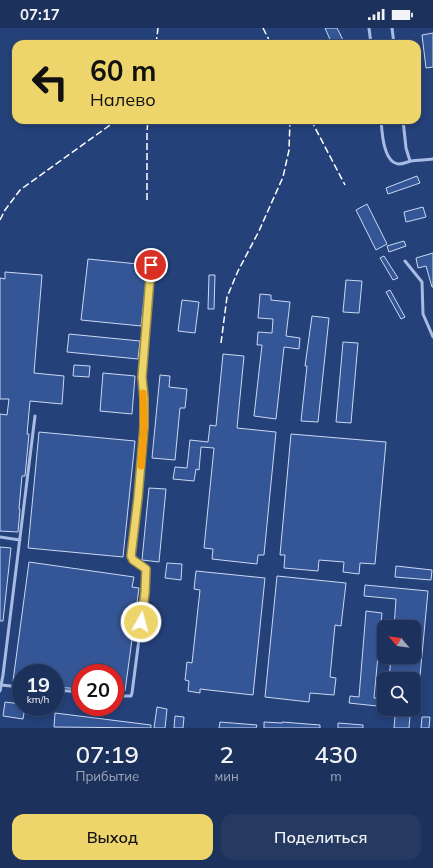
<!DOCTYPE html>
<html lang="ru">
<meta charset="utf-8">
<style>
:root{--surface:#1c315b;--page:#253961;--text:#f1f3f6;--muted:#a0a9bb;--line:#3a4c71;--accent:#edd56c}
body{margin:0;font-family:Mulish,sans-serif;background:var(--page);color:var(--text);height:100vh;display:flex;flex-direction:column;font-size:15px;white-space:nowrap}
*{box-sizing:border-box;margin:0}
p{font-size:13px;color:var(--muted)}
.icon{flex:none;width:22px;height:22px;fill:none;stroke:currentColor;stroke-width:2;stroke-linecap:round;stroke-linejoin:round}
.map{position:relative;height:700px;overflow:hidden}
.panel{display:flex;flex-direction:column;background:var(--surface);flex:1}
.panel>*{flex:none}
.top-card{position:absolute;left:12px;top:12px;width:409px;height:84px;border-radius:12px;box-shadow:0 2px 6px #0003,0 0 0 1px var(--line);background:#edd56c;color:#111;overflow:hidden}
.needle{width:26px;rotate:298deg}
.tools{position:absolute;left:377px;top:592px;display:grid;gap:8px}
.tools a{display:grid;place-items:center;width:44px;height:44px;border-radius:8px;background:var(--surface);box-shadow:0 2px 6px #0003,0 0 0 1px var(--line);font-size:20px}
.speed{position:absolute;left:12px;top:636px;display:flex;gap:8px;font-size:20px;font-weight:700;text-align:center}
.speed>*{display:grid;place-content:center;width:52px;height:52px;border-radius:50%;background:var(--surface);box-shadow:0 2px 6px #0003,0 0 0 1px var(--line);line-height:1}
.speed small{font-size:10px;font-weight:400}
.speed .limit{border:6px solid #d22;background:#fff;color:#111}
.pin{position:absolute;display:grid;place-items:center;width:34px;height:34px;color:#fff;margin:-17px;border:2px solid #fff;border-radius:50%;box-shadow:0 1px 4px #0007}
.me{position:absolute;width:44px;margin:-22px;rotate:7deg;stroke-linejoin:round;filter:drop-shadow(0 0 3px #0008)}
.turn{display:flex;align-items:center;gap:14px;height:84px;padding:0 12px;font-size:18px}
.turn .icon{width:52px;height:52px;stroke-width:2.5}
.turn b{display:block;font-size:28px;line-height:34px}
.eta{display:flex;justify-content:space-evenly;align-items:center;height:68px;text-align:center}
.eta b{font-size:24px;font-weight:600;line-height:28px}
.primary-button{display:flex;gap:8px;margin-top:auto;padding:8px 12px}
.primary-button a{flex:1;height:46px;border-radius:12px;background:var(--accent);color:#111;font-size:16px;font-weight:600;line-height:46px;text-align:center}
.primary-button a+a{background:var(--page);color:var(--text)}
.status{display:flex;justify-content:space-between;align-items:center;height:28px;padding:0 20px;background:var(--surface);direction:ltr}
.status svg{height:11px;fill:currentColor}
.map>svg:first-child{display:block}
</style>
<div class="status"><b>07:17</b><svg viewBox="0 0 49 12"><path d="M0 12V9h3v3zM5 12V6h3v6zM10 12V3h3v9zM15 12V0h3v12zM26 1h20v11H26zM47 4h2v5h-2z"/></svg></div>
<div class="map">
<svg width="433" height="700" viewBox="0 0 433 700">
<rect width="100%" height="100%" fill="#254179"/>
<path fill="#355696" stroke="#cad8f3" d="M325,0H337L345,16H332Z
M433,5V39L426,40L422,7Z
M417,148L420,155L388,166L386,160Z
M367,176L387,216L376,222L356,182Z
M423,179L426,189L406,194L404,184Z
M404,213L406,218L389,224L387,218Z
M433,225V259H432L426,238L418,240L416,230Z
M384,228L398,250L393,252L380,230Z
M88,231L148,237L141,298L81,292Z
M5,244L42,247L34,345L64,348L62,376L30,373L27,406H29L25,448H22L19,481H20L18,504L0,503V386L7,387L9,371H0V250L5,251Z
M209,247H215L214,281H208Z
M346,252L362,253L359,285L343,284Z
M390,262L405,289L401,291L386,264Z
M260,266L271,267V272L290,274L286,308L300,310L299,321L284,319L276,391L254,388L262,317H257L258,304L272,305L273,291L258,290Z
M182,272L199,274L195,305L178,303Z
M312,288L329,290L318,394L301,393L307,338H305Z
M69,306L140,313L138,331L67,324Z
M343,314L358,315L351,395L336,394Z
M223,326L244,328L237,400L276,404L264,527H258L257,536L212,531L213,521L204,520L214,420L201,419L199,442L196,441L194,453L173,451L175,439L187,440L190,412L208,414L210,397L216,398Z
M74,337L90,338L89,349L73,348Z
M103,345L135,348L132,386L100,383Z
M160,347L170,348L169,359L187,361L185,380H180L175,432L152,430Z
M39,404L135,413L123,529L28,520Z
M291,406L386,414L375,536L360,535L359,546L343,544L344,534L319,532L318,543L284,540L285,527H280Z
M149,460L166,461L159,534L142,532Z
M0,519L11,520L3,593H0Z
M29,534L134,549L132,559L139,560L125,663L115,662V645H81V661L55,659V645H21V654L13,653Z
M167,535L182,536L181,552L165,550Z
M396,538L432,542L431,552L395,549Z
M196,543L265,550L253,667L200,661V665L188,663L189,653L185,652L187,634L192,635L200,562L194,561Z
M277,548L346,555L341,598L335,597L330,649L336,650L334,667L310,665L309,674L265,669Z
M365,557L428,563L417,680H414V651H389L391,629H414V599H394L396,571L364,568Z
M366,583L382,585L374,670H378L377,678L349,675L350,668L359,669Z
M5,674L21,676V679H25L23,691L3,688Z
M157,679L167,681L165,700H154Z
M55,685L151,697V700L54,699Z
M175,688L184,689L183,700H174Z
M395,688H410L409,700H394Z
M422,689H430L429,700H421Z
M220,694L257,697L256,700H219Z
M264,694L282,695V694L320,697V700H264Z
M338,695L363,697V700H338Z"/>
<g fill="none" stroke-linecap="round" stroke-linejoin="round">
<path stroke="#a7bce4" stroke-width="3" d="M369,0L371,16
M392,0L394,16
M381,92C382,103 383,135 399,136C403,136 407,134 411,133C418,132 426,132 433,131
M403,92L406,120L410,133
M405,233L422,254L423,286L433,309
M0,509L20,512
M1,657L21,659
M55,662L81,664
M0,663L3,647L35,388
M115,668H131L132,665L145,565L146,541L133,532L131,528L138,469L144,399V370L142,349L151,237"/>
<path stroke="#fff" stroke-width="1.5" stroke-dasharray="7 3" stroke-linecap="butt" d="M263,0L271,16
M156,16L158,0
M311,92L345,157
M147,172V103L148,92
M0,192L5,182L20,162L117,92
M221,315L227,269L238,243L259,203L283,149L289,122L290,92"/>
</g>
<g fill="none" stroke-linecap="round" stroke-linejoin="round">
<defs>
<path id="route" d="M141,594L145,565L146,541L133,532L131,528L138,470L144,399V370L142,349L151,237"/>
</defs>
<use href="#route" stroke="#9a8a46" stroke-width="10"/>
<use href="#route" stroke="#edd56c" stroke-width="7"/>
<path stroke="#f59e0b" stroke-width="7" d="M141,438L144,399L143,365"/>
</g>
</svg>
<div class="tools">
<a><svg class="needle" viewBox="-14 -14 28 28"><path d="M0-13l5 13h-10z" fill="#e53935"/><path d="M0 13l5-13h-10z" fill="#a0a9bb"/></svg></a>
<a><svg class="icon" aria-label="search" viewBox="0 0 24 24"><circle cx="10" cy="10" r="6"/><path d="M15 15l6 6"/></svg></a>
</div>
<div class="speed"><div>19<small>km/h</small></div><div class="limit">20</div></div>
<div class="pin" style="left:151px;top:237px;background:#d93025"><svg class="icon" aria-label="arrive" viewBox="0 0 24 24"><path d="M6 21V4h12l-3 4 3 4H6"/></svg></div>
<svg class="me" style="left:141px;top:594px" viewBox="-20 -20 40 40"><circle r="17" fill="#edd56c" stroke="#fff" stroke-width="3"/><path d="M0-11L8 9 0 5-8 9z" fill="#fff"/></svg>
<div class="top-card">
<div class="turn"><svg class="icon" aria-label="left" viewBox="0 0 24 24"><path d="M17 20v-9H6M10 6l-5 5 5 5"/></svg><div><b>60 m</b>Налево</div></div>
</div>
</div>
<section class="panel">
<div class="eta">
<div><b>07:19</b><p>Прибытие</p></div>
<div><b>2</b><p>мин</p></div>
<div><b>430</b><p>m</p></div>
</div>
<div class="primary-button"><a>Выход</a><a>Поделиться</a></div>
</section>
